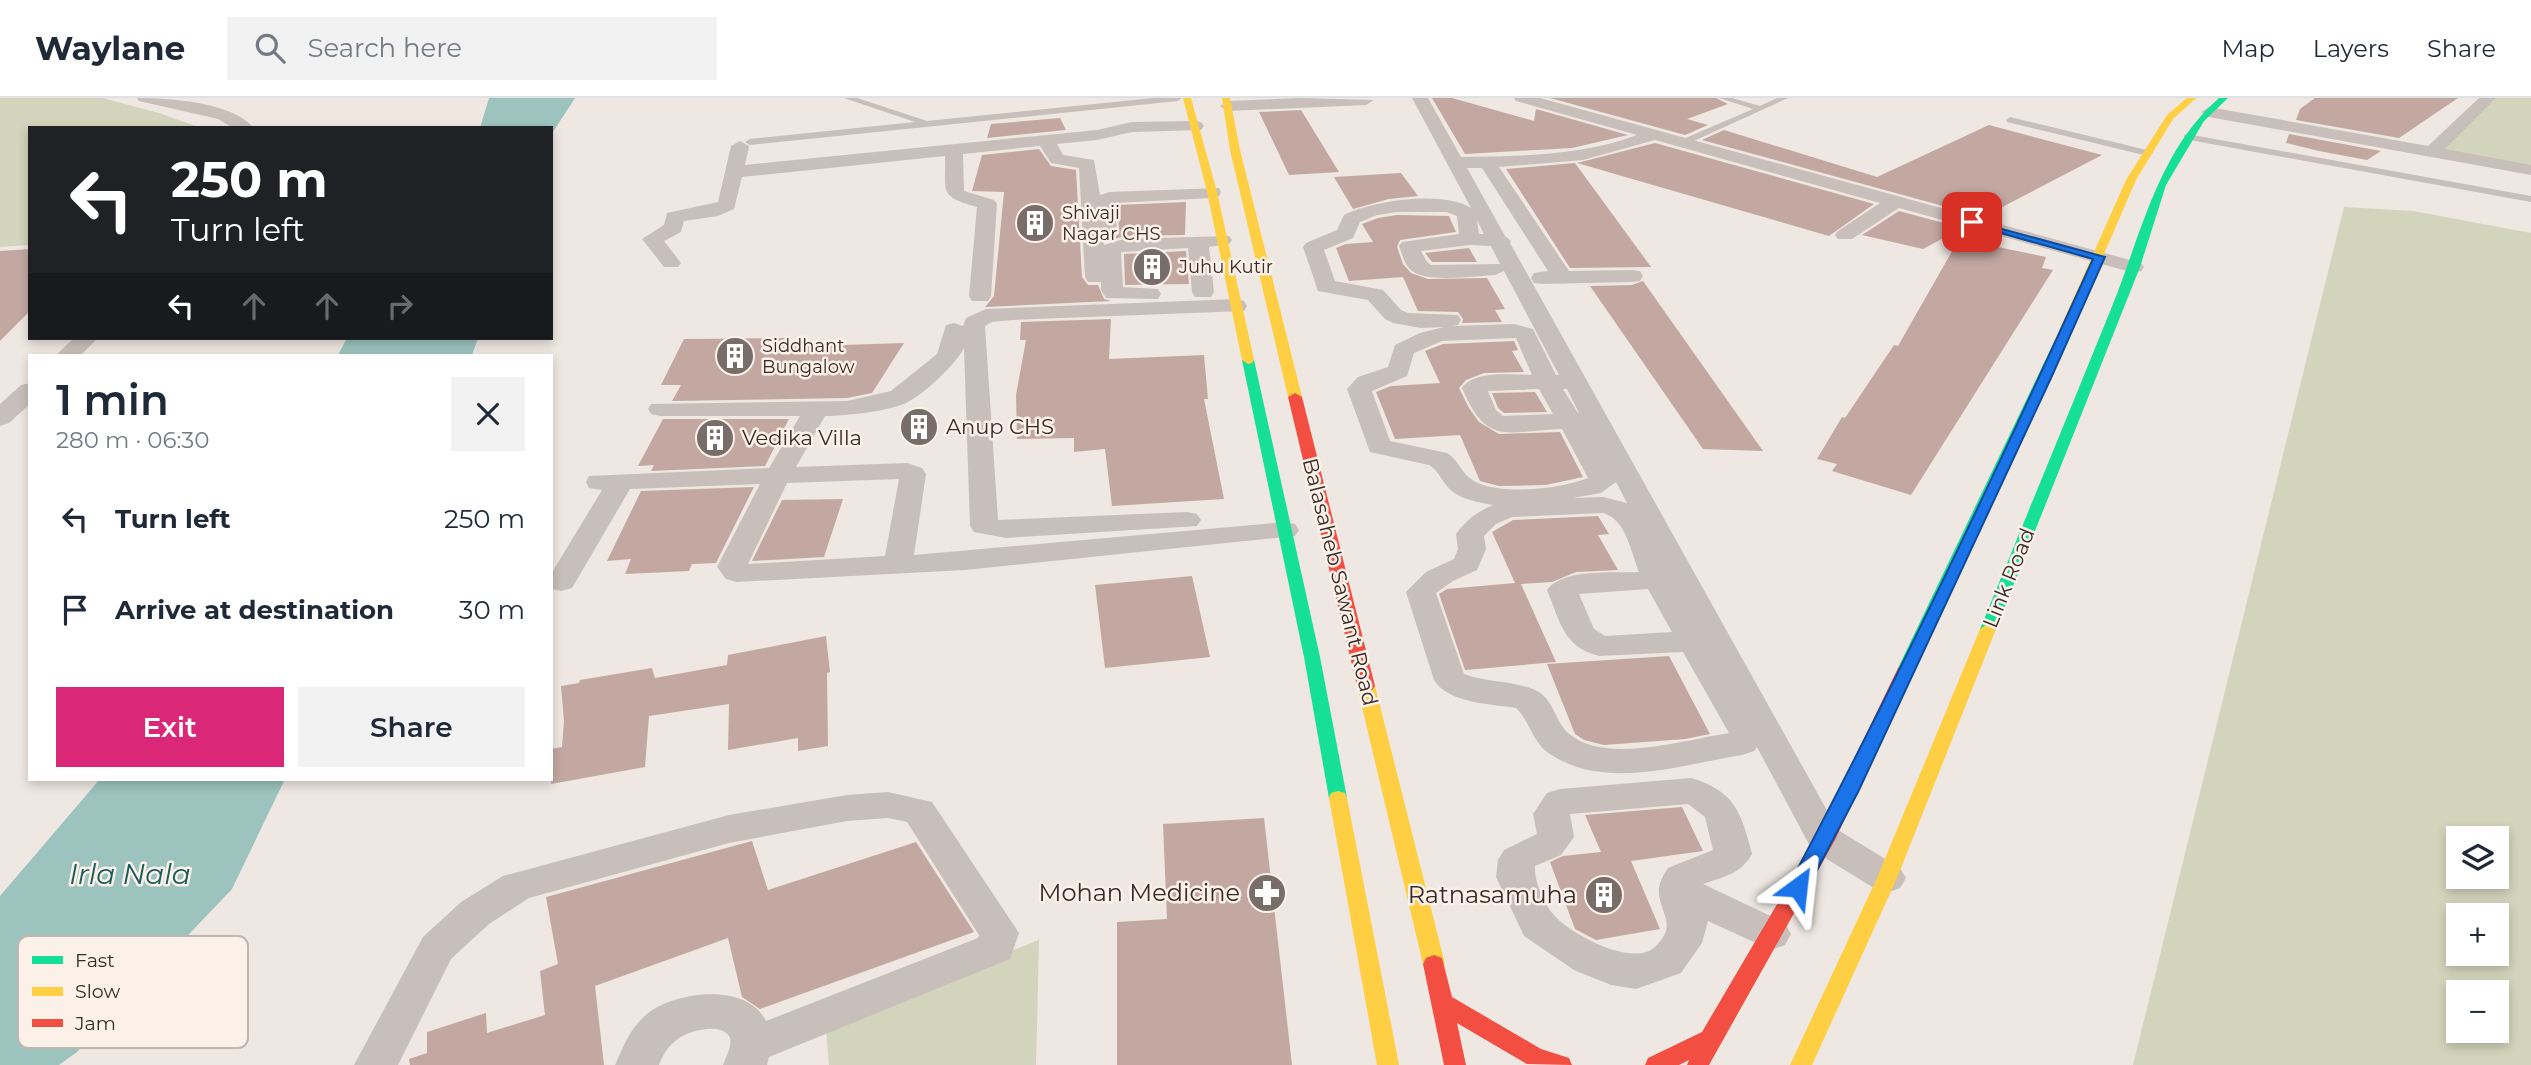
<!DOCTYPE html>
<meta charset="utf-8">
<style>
:root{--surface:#fff;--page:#f2f2f3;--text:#1f2937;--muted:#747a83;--line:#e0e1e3;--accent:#db2777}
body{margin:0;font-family:Montserrat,sans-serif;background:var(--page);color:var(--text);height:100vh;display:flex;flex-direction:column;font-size:26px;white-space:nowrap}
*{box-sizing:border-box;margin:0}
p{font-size:23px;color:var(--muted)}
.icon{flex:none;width:38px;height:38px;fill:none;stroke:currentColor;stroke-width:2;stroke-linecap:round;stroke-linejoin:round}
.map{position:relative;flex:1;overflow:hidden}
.details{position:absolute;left:28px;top:256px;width:525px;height:427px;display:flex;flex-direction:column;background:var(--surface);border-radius:0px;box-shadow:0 4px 10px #0003}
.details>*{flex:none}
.guide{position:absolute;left:28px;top:28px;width:525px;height:214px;border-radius:0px;box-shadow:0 4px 10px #0003;background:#202124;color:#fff;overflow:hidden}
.buttons{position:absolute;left:2446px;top:728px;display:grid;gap:14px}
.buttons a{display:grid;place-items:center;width:63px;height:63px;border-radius:0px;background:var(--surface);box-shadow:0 4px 10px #0003;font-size:35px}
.pin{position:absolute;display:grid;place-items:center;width:60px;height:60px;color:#fff;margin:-30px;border-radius:14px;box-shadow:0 4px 10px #0006}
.me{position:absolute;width:77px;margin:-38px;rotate:30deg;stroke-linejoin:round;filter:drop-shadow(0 0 5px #0008)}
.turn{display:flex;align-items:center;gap:24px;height:147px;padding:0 28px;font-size:32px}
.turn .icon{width:91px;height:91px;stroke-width:2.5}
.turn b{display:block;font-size:49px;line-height:60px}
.lanes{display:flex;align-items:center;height:66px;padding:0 28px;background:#0003;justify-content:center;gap:35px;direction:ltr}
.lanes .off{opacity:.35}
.round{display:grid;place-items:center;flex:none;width:74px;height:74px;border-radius:0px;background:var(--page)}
.summary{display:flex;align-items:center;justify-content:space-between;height:119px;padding:0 28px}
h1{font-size:42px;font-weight:600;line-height:52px}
.button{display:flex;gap:14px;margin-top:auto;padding:14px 28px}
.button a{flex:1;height:80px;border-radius:0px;background:var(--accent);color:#fff;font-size:28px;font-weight:600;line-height:80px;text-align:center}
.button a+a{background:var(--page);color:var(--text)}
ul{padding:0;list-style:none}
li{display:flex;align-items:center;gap:21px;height:91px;padding:0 28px}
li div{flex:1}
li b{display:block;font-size:26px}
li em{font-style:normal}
header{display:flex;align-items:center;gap:42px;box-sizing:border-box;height:98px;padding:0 35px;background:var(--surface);border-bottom:2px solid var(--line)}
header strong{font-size:33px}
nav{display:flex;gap:38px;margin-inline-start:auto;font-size:24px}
.search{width:490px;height:63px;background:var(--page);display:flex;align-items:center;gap:18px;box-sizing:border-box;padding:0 24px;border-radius:0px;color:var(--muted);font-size:26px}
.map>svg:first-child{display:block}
</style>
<header>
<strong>Waylane</strong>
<div class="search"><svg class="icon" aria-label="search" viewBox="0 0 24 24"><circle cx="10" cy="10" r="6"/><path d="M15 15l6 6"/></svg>Search here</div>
<nav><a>Map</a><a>Layers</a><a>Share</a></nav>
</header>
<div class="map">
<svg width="2531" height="967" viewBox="0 0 2531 967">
<rect width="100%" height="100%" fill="#eee7e2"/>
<path fill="#d2d4bb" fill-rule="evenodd" d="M0,0H102L159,15L201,30H30V147L0,149Z
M2492,0H2531V70L2432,54Z
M2344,109L2413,113L2531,135V967H2133ZM2459,740H2497V779H2459ZM2497,817V856H2459V817ZM2497,894V933H2459V894Z
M1039,842L1036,967H829L826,932L884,902Z"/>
<path fill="#9cc3be" d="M489,0H575L551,37V30H480Z
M347,240H478L472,257H338Z
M100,681H285L232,791L77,954L59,967H0V798Z"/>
<path fill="#c3a8a2" d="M1432,0H1452L1534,23L1536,11L1628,37L1572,50L1465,56Z
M1550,0H1716L1728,6L1687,21L1708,27L1685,37Z
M2315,0H2458L2399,40L2296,22L2300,11Z
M1301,12L1339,74L1289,77L1259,14Z
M1060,20L1066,32L987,40L991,26Z
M1989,27L2102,57L1983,119L1702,42L1724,32L1877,79Z
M2289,36L2381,53L2367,62L2319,53L2286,45Z
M1655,45L1874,106L1829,138L1577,65Z
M1039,51L1051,68L1076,72L1082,179L1088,187H1098L1104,201L1111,203L985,209L994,198L1004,94L972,93L982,57Z
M1575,65L1651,169L1570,170L1506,71Z
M1401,75L1418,98L1389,101L1353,111L1334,79Z
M1186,104L1185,137L1124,138L1106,144L1119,136L1118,107Z
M1899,113L1962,130L1923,151L1862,137Z
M1397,117L1449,118L1456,134L1400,142L1397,149L1403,166L1411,175L1428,181L1487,180L1505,211L1495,212L1502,224L1462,225L1463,221L1458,214L1418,213L1403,179L1349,183L1336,150L1346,146L1373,144L1362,126L1378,120Z
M1959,141L2046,159L2042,170L2053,172L1911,397L1832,373L1837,366L1817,361L1842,319L1845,320L1894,247L1898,248Z
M1469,150L1477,164H1432L1425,155Z
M30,151V213L0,243V153Z
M1186,153L1189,186L1125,187L1124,156Z
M1643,183L1763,353L1703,351L1590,188L1632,187Z
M1111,221L1109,261L1204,257L1208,301H1204L1224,401L1112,408L1105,351L1074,354V340L1017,341L1016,297L1026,242H1020L1021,224Z
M785,240L783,249L904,245L872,295L847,300L672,303L681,287H661L684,241Z
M1514,243L1518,252L1512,253L1524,274L1484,275L1466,282L1459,290L1469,310L1479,324L1499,336L1560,334L1583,379L1546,387L1499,388L1480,383L1460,337L1395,341L1376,294L1391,288L1440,285L1425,253L1443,246Z
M1535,294L1547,314L1504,315L1498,310L1492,295Z
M663,321H789L765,368L651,373L654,367L638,368Z
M754,389L716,465L692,466L689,473L625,476L631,461L607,463L641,393Z
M843,401L824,459L752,463L782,402Z
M1598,418L1609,436L1598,437L1618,472L1576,474L1552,484L1521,486L1556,564L1465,572L1439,496L1447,491L1515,485L1492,434L1513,422Z
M1192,478L1210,559L1105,570L1095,487Z
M826,538L830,574L827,575L828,648L798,653V640L728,652L729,606L649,618L645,669L551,686V651L562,649L564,623L561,588L579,585L580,582L652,570L655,580L727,567L728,557Z
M1669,558L1710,636L1685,641L1604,647L1584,642L1575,636L1547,566Z
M1682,709L1703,753L1631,763L1660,831L1596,842L1575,831L1550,764L1563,758L1601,754L1585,717Z
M1264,720L1292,967H1117V824L1167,821L1163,726Z
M752,743L768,792L916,744L974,834L760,911L742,899L728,840L595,888L604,967H410L409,961L427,955V934L486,915L487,935L545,917L540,873L558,866L546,799Z"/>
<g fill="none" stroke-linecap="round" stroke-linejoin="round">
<path fill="#c8bfba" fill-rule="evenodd" d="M844,0H857L927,23L1153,0H1182L1178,3L750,47L745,44L750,41L915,24Z
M1719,0H1732L1760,8L1777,0H1788L1687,46H1681V42L1753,11Z
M2010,19L2151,53L2153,55L2148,58L2007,24L2006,22Z
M2187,36L2531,98V104L2184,41V37Z"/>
<path fill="#c8bfba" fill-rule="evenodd" d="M137,0C169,0 232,4 254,30H233L218,21L139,3Z
M1299,0L1374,2L1366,7L1228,13L1220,8L1228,3Z
M1412,0H1428L1461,59C1520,58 1581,58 1637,37L1516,3L1514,0H1540L2141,165L2144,169L2141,173L2134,175L1899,110L1852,141H1838L1835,137L1838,133L1880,105L1655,42L1583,62L1499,69L1569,173L1632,172L1640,173L1643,178L1640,183L1632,184L1542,186L1534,185L1531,180L1534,175L1548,173L1482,70H1467L1505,138L1511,143L1510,145L1838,732L1900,770L1906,780L1900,790L1887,795L1874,790L1812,752L1757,649L1754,653L1742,657C1679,667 1603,694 1547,654C1532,642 1529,622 1516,610C1491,606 1448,605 1434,582L1406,494L1426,474L1454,461L1458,451L1456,436C1466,422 1477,414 1493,407C1477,404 1457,401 1447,388C1440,380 1438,372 1429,367L1370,354L1347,291L1358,279L1388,269L1395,247L1420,235L1444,229L1421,230L1393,225L1385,221L1368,202L1318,193L1303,149L1306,145L1337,132L1344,117C1373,103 1442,92 1471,110ZM1397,114H1446L1457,118L1459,136L1402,144L1399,148C1402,156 1405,168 1412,173C1427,185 1475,178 1495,177L1504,173L1559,277H1556L1533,231L1514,226L1452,228L1458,227L1461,222L1458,217L1408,215L1401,212L1383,192L1335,183L1324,152L1353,140L1360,124L1377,117ZM1477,122L1484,136H1479ZM1470,147L1491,148L1500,166L1431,167L1427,164L1421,153ZM1516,240L1532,277C1512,277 1474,272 1462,290C1487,349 1506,333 1562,331L1588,380C1560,391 1500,398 1474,383C1462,377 1459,362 1447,355L1390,343L1372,293L1407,278L1414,255L1442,243ZM1539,291L1553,316L1503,318L1496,312L1488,293ZM1563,291H1567L1579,315H1578ZM1616,384L1627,405L1603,399L1573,400L1601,395ZM1603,415C1626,421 1631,454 1639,474C1615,475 1562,470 1547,492C1560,523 1563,549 1599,558L1683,554L1729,635C1684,642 1604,667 1568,635C1555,623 1554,602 1537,593C1515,582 1487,585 1464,576L1436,495L1453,483L1477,472L1486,451L1484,438L1496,426L1512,419ZM1648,491L1672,534L1605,538L1594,531L1579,496Z
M2479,0H2496L2445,51L2531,67V77L2209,19L2201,14L2209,9L2428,48Z
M1195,23L1201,24L1204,28L1201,32L1132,34L1097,42L1057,46L1063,57L1094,62L1100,97L1110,94L1219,90L1221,94L1219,98L1212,100L1115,105L1117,134L1114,138L1103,139L1104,147L1124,141L1229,138L1232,142L1229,146L1209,149L1214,194L1211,199H1195L1192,194L1188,150L1121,154L1123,189L1158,191L1161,196L1158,201L1106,200L1101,192V184H1088L1085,179L1079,70L1051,65L1040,48L963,56L964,93L994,102L997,106L991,198L988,203H972L969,198L977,109C938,98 946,95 945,58L742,79L734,111L718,118L684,123L681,134L664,143L681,165L678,169H664L642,141L664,127L667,115L718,104L731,48L740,43L749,48L745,67L1097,32L1132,24Z
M1236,201L1244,203L1247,208L1244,213L1012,222L992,224L985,228L998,422L1187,414L1197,416L1201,422L1197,428L1006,440L974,434L970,428L964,250C955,267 925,295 908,304C891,313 845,318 825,318L796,369L907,365L922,370L926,376L914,457L1285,424L1295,426L1299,432L1295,438L965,472L736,484L726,481L717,469L760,386L630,391L572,490L561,493L551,491V476L602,392L589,390L586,384L589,378L769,370L800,318H660L651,316L648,311L651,306L847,303L891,293L937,256L946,227L954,225L963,228L966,220L986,211ZM899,381L885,458L748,466L787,385Z
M74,240H98L81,257H56Z
M30,285V306L9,325L0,328V306L21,287Z
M1691,680C1735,693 1741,714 1752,756C1741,776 1723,779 1703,786L1785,825L1791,836L1785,847L1771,852L1708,823L1702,845L1681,875L1636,891L1611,887L1574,872L1524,838L1496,779L1498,762L1504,752L1537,736L1533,716L1547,695L1560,691ZM1688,706L1705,719L1713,752L1668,770C1664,776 1660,783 1659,790C1657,814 1680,825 1655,849C1633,870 1570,836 1554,817C1544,806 1534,783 1535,768L1561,757L1574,739L1570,716Z
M888,694L932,704L1019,835L1010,861L769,959L767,967H723C726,960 732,947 730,940C723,923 689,933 679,940C669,947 663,956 659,967H615C624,947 630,930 647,916C675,893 747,884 766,923L978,840L979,837L907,724L888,720L847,723L729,745L529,800L489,826L451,861L398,967H354L423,839L461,804L503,778L729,717L847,697Z"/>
<path fill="#16e098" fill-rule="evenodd" d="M2219,0H2228L2204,23L2166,87L2140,169L1996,531L1988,536L1982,535L1980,531C2024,424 2068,317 2111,211C2141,138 2157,54 2219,0Z
M2060,240L2066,244L1916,570L1913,574H1901L1898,570L2054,244Z
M1248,258L1254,262L1320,559L1347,700L1345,705L1338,707L1331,705L1329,700L1304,559L1242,262Z"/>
<path fill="#ffcf43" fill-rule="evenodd" d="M1183,0H1191L1217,94L1254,262L1252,265L1248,266L1242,262L1207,94Z
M1222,0H1230L1240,52L1302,299L1300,302L1295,303L1288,299L1230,52Z
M2187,0H2196L2173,21L2136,82L2066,244L2064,247H2056L2054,244L2126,82L2167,17Z
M1988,526L1996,531L1897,780L1812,967H1790L1877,780L1980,531Z
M1366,582L1372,584L1375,588L1445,866L1442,872L1434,875L1426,872L1423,866L1357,588L1360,584Z
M1338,693L1345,695L1347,700L1399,967H1377L1329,700L1331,695Z"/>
<path fill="#f24e42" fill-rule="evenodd" d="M1295,295L1302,299L1375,588L1372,592H1360L1357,588L1288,299Z
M1907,564L1916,570L1835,742L1709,967H1687L1689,962L1679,967H1645L1648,960L1702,934L1816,740L1898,570Z
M1434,857L1442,860L1452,899L1541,951L1569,960L1572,967L1527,966L1457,925L1466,967H1444L1423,866L1426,860Z"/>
</g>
<path fill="#1a73e8" stroke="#114b97" stroke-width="2" d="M1969,122L2105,159L2051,280L1858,694L1805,795L1798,797L1791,795L1788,789C1897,584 1997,373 2093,161L1969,126Z"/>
<defs>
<symbol id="building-disc" viewBox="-11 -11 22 22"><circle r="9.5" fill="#786d69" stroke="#fbf1e9"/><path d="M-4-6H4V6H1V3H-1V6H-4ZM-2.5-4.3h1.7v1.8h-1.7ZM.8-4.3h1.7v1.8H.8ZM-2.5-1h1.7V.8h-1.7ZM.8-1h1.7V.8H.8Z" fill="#fff"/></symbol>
<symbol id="pharmacy-disc" viewBox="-11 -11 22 22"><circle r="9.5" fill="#786d69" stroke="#fbf1e9"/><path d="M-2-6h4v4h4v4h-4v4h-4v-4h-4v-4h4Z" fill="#fff"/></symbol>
</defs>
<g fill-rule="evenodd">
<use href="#building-disc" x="1013" y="103" width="44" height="44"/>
<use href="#building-disc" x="1130" y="147" width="44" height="44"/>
<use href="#building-disc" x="713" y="236" width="44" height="44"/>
<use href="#building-disc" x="897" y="307" width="44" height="44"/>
<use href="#building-disc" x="693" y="318" width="44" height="44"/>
<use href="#pharmacy-disc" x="1245" y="773" width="44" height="44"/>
<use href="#building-disc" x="1582" y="775" width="44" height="44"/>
</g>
<g text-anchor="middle" stroke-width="5" stroke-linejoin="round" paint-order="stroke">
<g font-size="18" fill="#392b28" stroke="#fbf1e9" text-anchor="start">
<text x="1062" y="121">Shivaji<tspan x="1062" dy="21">Nagar CHS</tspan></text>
<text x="1179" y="175">Juhu Kutir</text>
<text x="762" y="254">Siddhant<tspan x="762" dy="21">Bungalow</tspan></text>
</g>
<g font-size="21" fill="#392b28" stroke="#fbf1e9" text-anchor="start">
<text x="946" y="336">Anup CHS</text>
<text x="742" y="347">Vedika Villa</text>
</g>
<g font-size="21" fill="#392b28" stroke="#fbf1e9">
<text transform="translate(2009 480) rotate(-68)" y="7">Link Road</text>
<text transform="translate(1340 484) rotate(76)" y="7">Balasaheb Sawant Road</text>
</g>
<g font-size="24" fill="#392b28" stroke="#fbf1e9" text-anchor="end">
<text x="1240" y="803">Mohan Medicine</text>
<text x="1577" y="805">Ratnasamuha</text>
</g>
<g font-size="28" font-style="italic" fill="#1a5d5a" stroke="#fbf1e9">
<text x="130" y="786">Irla Nala</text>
</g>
</g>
<rect x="18" y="838" width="230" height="112" rx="10" fill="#fbf1e9" stroke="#c1b6af" stroke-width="2"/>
<rect x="32" y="858" width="31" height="8" fill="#16e098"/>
<rect x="32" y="889" width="31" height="9" fill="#ffcf43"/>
<rect x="32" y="921" width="31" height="8" fill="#f24e42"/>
<g font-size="19" fill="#392b28">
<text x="75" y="869">Fast</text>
<text x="75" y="900">Slow</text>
<text x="75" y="932">Jam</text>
</g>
</svg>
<div class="buttons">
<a><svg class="icon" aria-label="layers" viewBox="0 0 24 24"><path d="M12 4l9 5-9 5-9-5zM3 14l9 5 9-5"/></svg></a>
<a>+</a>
<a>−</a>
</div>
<div class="pin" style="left:1972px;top:124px;background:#d93025"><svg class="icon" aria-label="arrive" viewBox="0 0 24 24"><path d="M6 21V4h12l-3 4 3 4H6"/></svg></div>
<svg class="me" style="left:1798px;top:789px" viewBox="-20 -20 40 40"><path d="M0-17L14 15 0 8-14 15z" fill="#1a73e8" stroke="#fff" stroke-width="4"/></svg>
<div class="guide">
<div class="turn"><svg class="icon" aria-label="left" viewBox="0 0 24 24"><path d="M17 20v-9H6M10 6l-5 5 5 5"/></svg><div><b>250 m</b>Turn left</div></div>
<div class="lanes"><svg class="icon" aria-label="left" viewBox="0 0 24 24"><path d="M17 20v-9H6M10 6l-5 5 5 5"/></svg><svg class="icon off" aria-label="ahead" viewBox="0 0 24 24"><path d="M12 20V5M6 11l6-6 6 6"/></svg><svg class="icon off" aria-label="ahead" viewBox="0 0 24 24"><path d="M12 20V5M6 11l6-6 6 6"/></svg><svg class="icon off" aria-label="right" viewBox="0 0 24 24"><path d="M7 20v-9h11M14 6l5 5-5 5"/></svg></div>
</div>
<section class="details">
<div class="summary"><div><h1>1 min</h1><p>280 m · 06:30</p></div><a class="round"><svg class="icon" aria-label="close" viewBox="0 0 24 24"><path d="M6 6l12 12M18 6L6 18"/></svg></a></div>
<ul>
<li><svg class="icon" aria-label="left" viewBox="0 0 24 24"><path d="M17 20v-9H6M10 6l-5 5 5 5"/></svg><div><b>Turn left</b></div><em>250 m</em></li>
<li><svg class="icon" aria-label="arrive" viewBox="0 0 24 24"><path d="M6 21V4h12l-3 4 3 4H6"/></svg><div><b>Arrive at destination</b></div><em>30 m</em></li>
</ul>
<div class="button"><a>Exit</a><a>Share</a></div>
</section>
</div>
